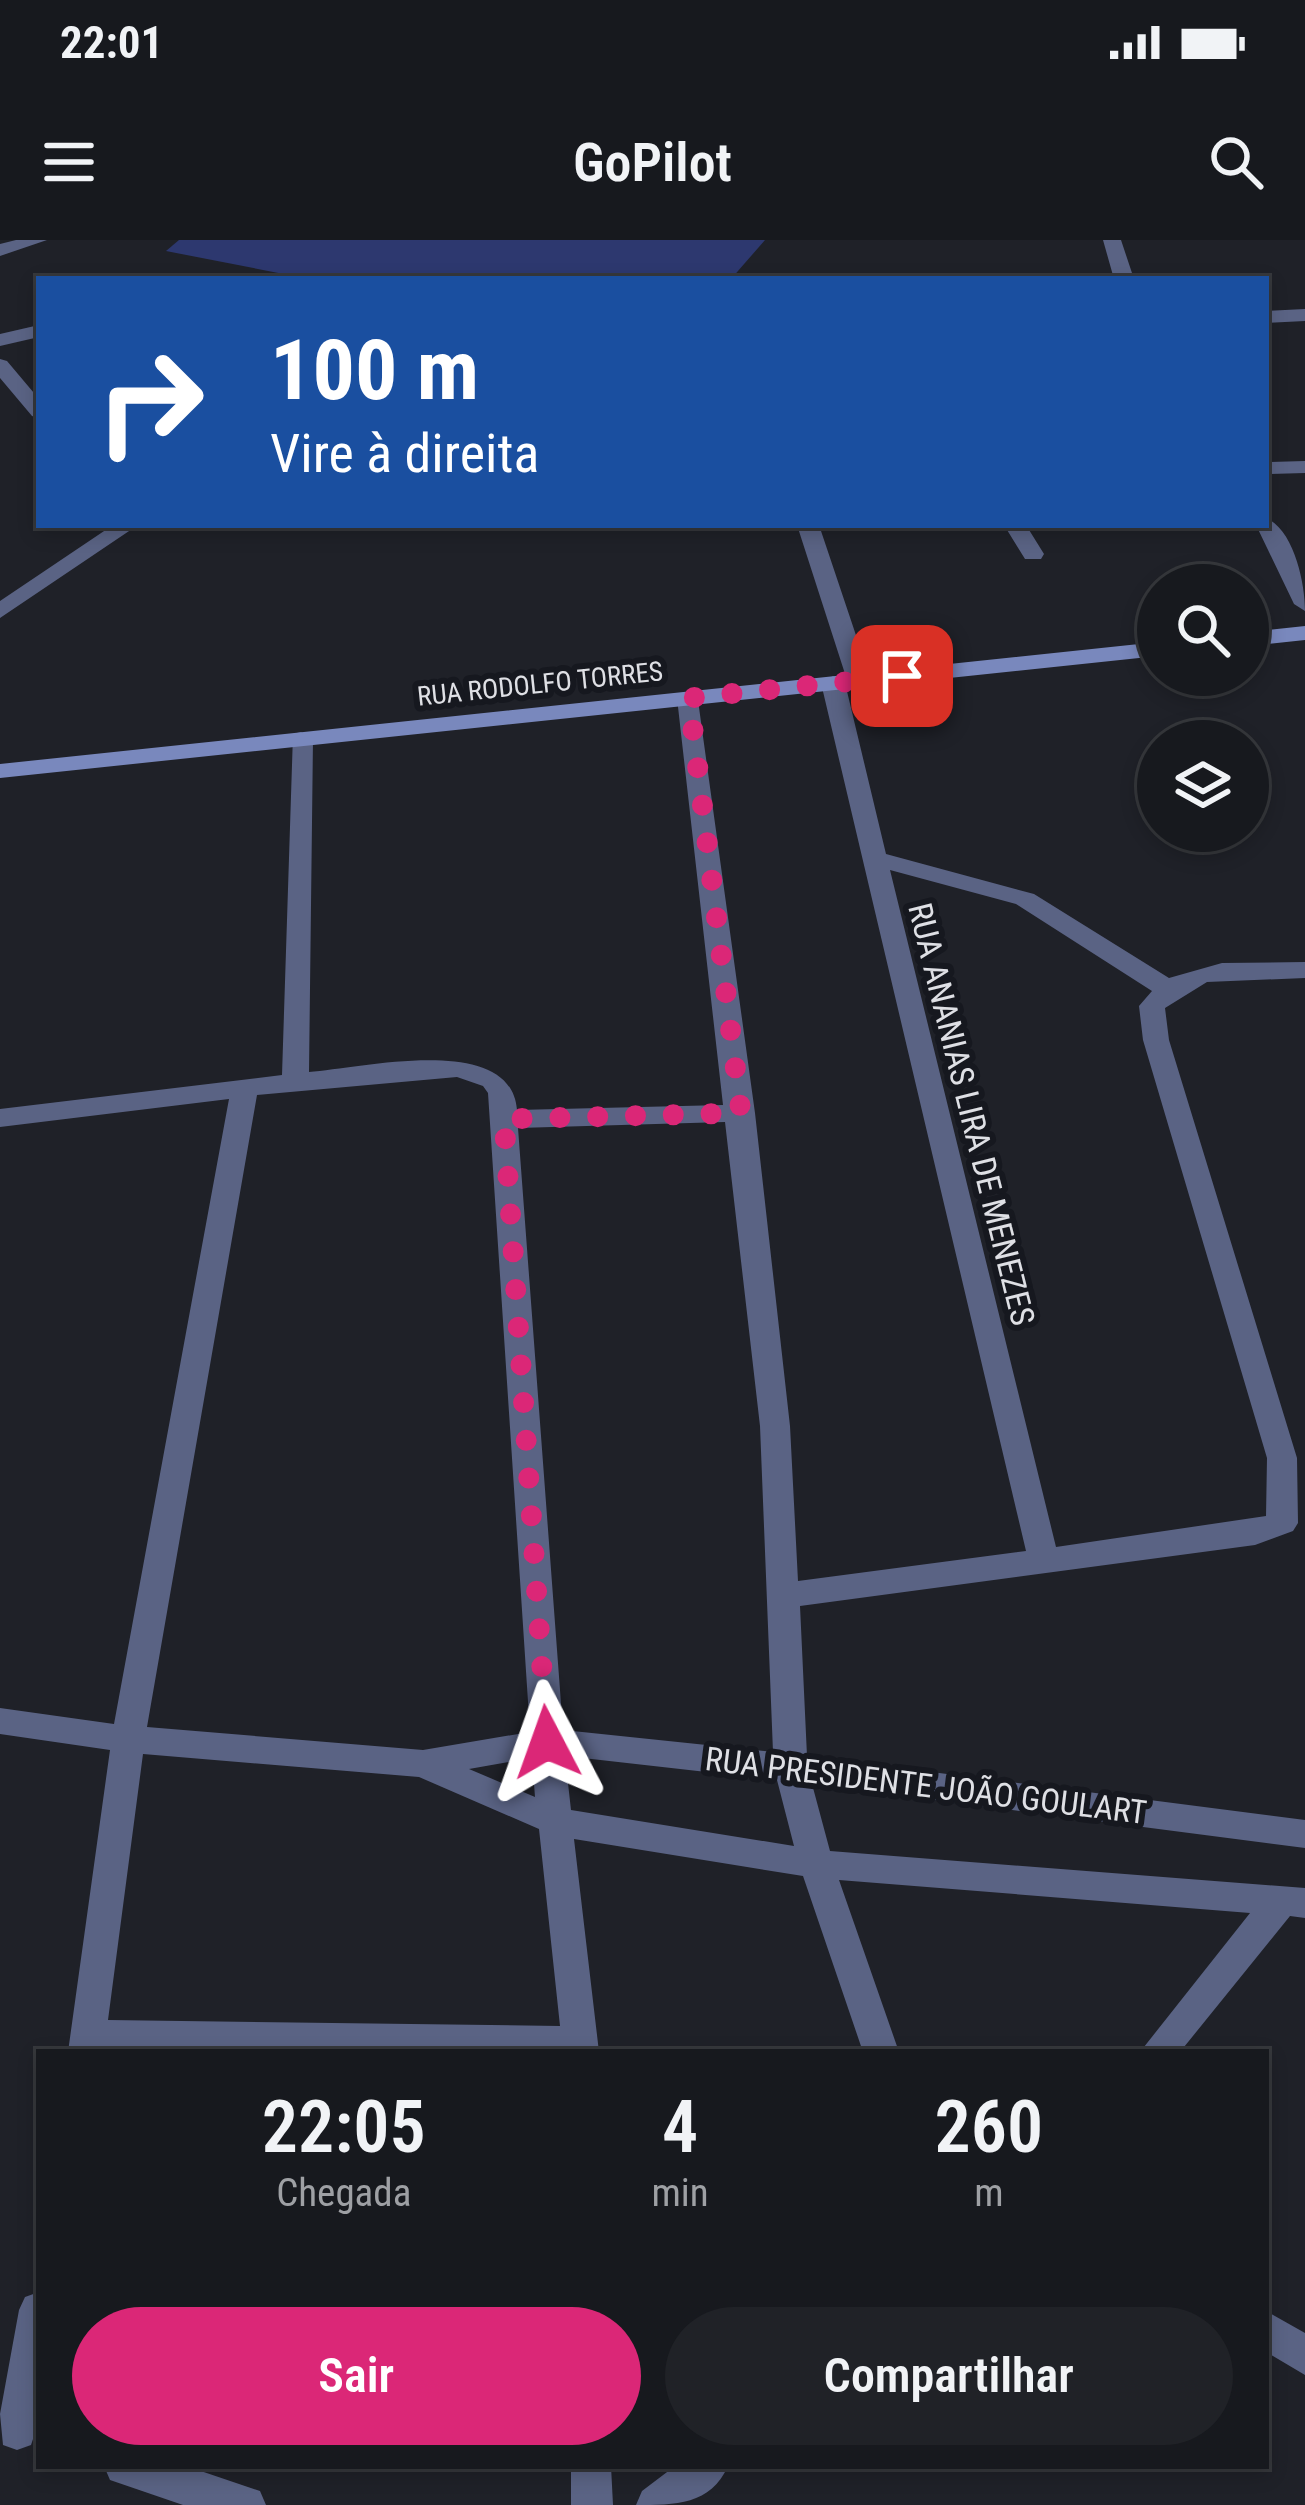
<!DOCTYPE html>
<html lang="pt">
<meta charset="utf-8">
<style>
:root{--surface:#17191e;--page:#202227;--text:#f1f3f6;--muted:#9ea0a4;--line:#36383c;--accent:#db2777}
body{margin:0;font-family:"Roboto Condensed",sans-serif;background:var(--page);color:var(--text);height:100vh;display:flex;flex-direction:column;font-size:45px;white-space:nowrap}
*{box-sizing:border-box;margin:0}
p{font-size:39px;color:var(--muted)}
.icon{flex:none;width:66px;height:66px;fill:none;stroke:currentColor;stroke-width:2;stroke-linecap:round;stroke-linejoin:round}
.map{position:relative;flex:1;overflow:hidden}
.side{position:absolute;left:36px;top:1809px;width:1233px;height:420px;display:flex;flex-direction:column;background:var(--surface);border-radius:0px;box-shadow:0 6px 18px #0003,0 0 0 3px var(--line)}
.side>*{flex:none}
.guide{position:absolute;left:36px;top:36px;width:1233px;height:252px;border-radius:0px;box-shadow:0 6px 18px #0003,0 0 0 3px var(--line);background:#1a4fa0;color:#fff;overflow:hidden}
.buttons{position:absolute;left:1137px;top:324px;display:grid;gap:24px}
.buttons a{display:grid;place-items:center;width:132px;height:132px;border-radius:50%;background:var(--surface);box-shadow:0 6px 18px #0003,0 0 0 3px var(--line);font-size:60px}
.pin{position:absolute;display:grid;place-items:center;width:102px;height:102px;color:#fff;margin:-51px;border-radius:24px;box-shadow:0 6px 18px #0006}
.me{position:absolute;width:132px;margin:-66px;rotate:356deg;stroke-linejoin:round;filter:drop-shadow(0 0 9px #0008)}
.turn{display:flex;align-items:center;gap:42px;height:252px;padding:0 36px;font-size:54px}
.turn .icon{width:156px;height:156px;stroke-width:2.5}
.turn b{display:block;font-size:84px;line-height:102px}
.eta{display:flex;justify-content:space-evenly;align-items:center;height:204px;text-align:center}
.eta b{font-size:72px;font-weight:600;line-height:84px}
.action{display:flex;gap:24px;margin-top:auto;padding:24px 36px}
.action a{flex:1;height:138px;border-radius:72px;background:var(--accent);color:#fff;font-size:48px;font-weight:600;line-height:138px;text-align:center}
.action a+a{background:var(--page);color:var(--text)}
.status{display:flex;justify-content:space-between;align-items:center;height:84px;padding:0 60px;background:var(--surface);direction:ltr}
.status svg{height:33px;fill:currentColor}
header{display:flex;justify-content:space-between;align-items:center;height:156px;padding:0 36px;background:var(--surface);font-size:54px;font-weight:600}
.map>svg:first-child{display:block}
</style>
<div class="status"><b>22:01</b><svg viewBox="0 0 49 12"><path d="M0 12V9h3v3zM5 12V6h3v6zM10 12V3h3v9zM15 12V0h3v12zM26 1h20v11H26zM47 4h2v5h-2z"/></svg></div>
<header><svg class="icon" aria-label="menu" viewBox="0 0 24 24"><path d="M4 6h16M4 12h16M4 18h16"/></svg>GoPilot<svg class="icon" aria-label="search" viewBox="0 0 24 24"><circle cx="10" cy="10" r="6"/><path d="M15 15l6 6"/></svg></header>
<div class="map">
<svg width="1305" height="2265" viewBox="0 0 1305 2265">
<rect width="100%" height="100%" fill="#1f2128"/>
<path fill="#2d386f" d="M179,0H765L731,39H309L166,11Z"/>
<g fill="none" stroke-linecap="round" stroke-linejoin="round">
<path fill="#5a6384" fill-rule="evenodd" d="M16,0H47L0,16V4Z
M1103,0H1121L1134,39H1114Z
M1305,69V81L1266,83V71Z
M39,85V97L0,106V94Z
M0,119L7,121L39,159V178L32,176L0,138Z
M1305,221V233L1266,234V222Z
M1266,278C1294,290 1305,343 1305,371L1294,364L1256,285H1266Z
M113,285H138L0,378V361Z
M797,285H819L871,440L867,445H851L847,440Z
M1004,285H1026L1044,314L1041,319H1025Z
M833,436L845,443L886,614L1034,654L1169,738L1222,723L1305,722V738L1207,742L1165,768L1169,800L1297,1218L1298,1283L1293,1291L1255,1305L800,1366L807,1516L1305,1580V1608L812,1544L830,1611L1305,1648V1678L1290,1676L1180,1812H1140L1250,1673L839,1640L899,1812H863L803,1636L574,1599L599,1812H68L110,1510L0,1494V1468L114,1484L229,859L0,887V869L282,835L293,494L301,492L313,499L309,832C362,828 511,792 517,870L723,865L677,458L689,451L697,453L755,873L790,1186L798,1341L1026,1311L821,443ZM890,630L1016,664L1152,751L1139,766L1143,800L1267,1218L1266,1276L1056,1307ZM457,837L483,846L488,853L530,1492L423,1510L147,1487L257,855ZM725,882L760,1186L773,1512L563,1490L518,888ZM143,1514L419,1537L539,1589L560,1786L108,1780ZM565,1516L777,1540L794,1606L571,1570ZM532,1518L535,1557L469,1529Z
M39,2052V2181L31,2205L17,2210L3,2205L0,2174L19,2070L25,2057Z
M1266,2071L1305,2093V2135L1266,2112Z
M104,2226H186L260,2251L266,2265H183L110,2240Z
M571,2226H611L613,2265H571Z
M675,2226H728C711,2265 675,2265 636,2265L642,2251Z"/>
<path fill="#7988bd" fill-rule="evenodd" d="M1305,386V400L1248,406V392Z
M1158,402V416L0,538V524Z"/>
</g>
<g fill="none" stroke-linecap="round" stroke-linejoin="round">
<path stroke="#db2777" stroke-width="21" stroke-dasharray="0 37.8" d="M547,1502L504,879L741,873L689,458L902,436"/>
</g>
<g text-anchor="middle" stroke-width="12" stroke-linejoin="round" paint-order="stroke">
<g font-size="27" fill="#dfe0e5" stroke="#16181f">
<text transform="translate(540 444) rotate(-6)" y="9">RUA RODOLFO TORRES</text>
</g>
<g font-size="33" fill="#dfe0e5" stroke="#16181f">
<text transform="translate(972 874) rotate(76)" y="12">RUA ANANIAS LIRA DE MENEZES</text>
<text transform="translate(926 1545) rotate(7)" y="12">RUA PRESIDENTE JOÃO GOULART</text>
</g>
</g>
</svg>
<div class="buttons">
<a><svg class="icon" aria-label="search" viewBox="0 0 24 24"><circle cx="10" cy="10" r="6"/><path d="M15 15l6 6"/></svg></a>
<a><svg class="icon" aria-label="layers" viewBox="0 0 24 24"><path d="M12 4l9 5-9 5-9-5zM3 14l9 5 9-5"/></svg></a>
</div>
<div class="pin" style="left:902px;top:436px;background:#d93025"><svg class="icon" aria-label="arrive" viewBox="0 0 24 24"><path d="M6 21V4h12l-3 4 3 4H6"/></svg></div>
<svg class="me" style="left:547px;top:1502px" viewBox="-20 -20 40 40"><path d="M0-17L14 15 0 8-14 15z" fill="#db2777" stroke="#fff" stroke-width="4"/></svg>
<div class="guide">
<div class="turn"><svg class="icon" aria-label="right" viewBox="0 0 24 24"><path d="M7 20v-9h11M14 6l5 5-5 5"/></svg><div><b>100 m</b>Vire à direita</div></div>
</div>
<section class="side">
<div class="eta">
<div><b>22:05</b><p>Chegada</p></div>
<div><b>4</b><p>min</p></div>
<div><b>260</b><p>m</p></div>
</div>
<div class="action"><a>Sair</a><a>Compartilhar</a></div>
</section>
</div>
